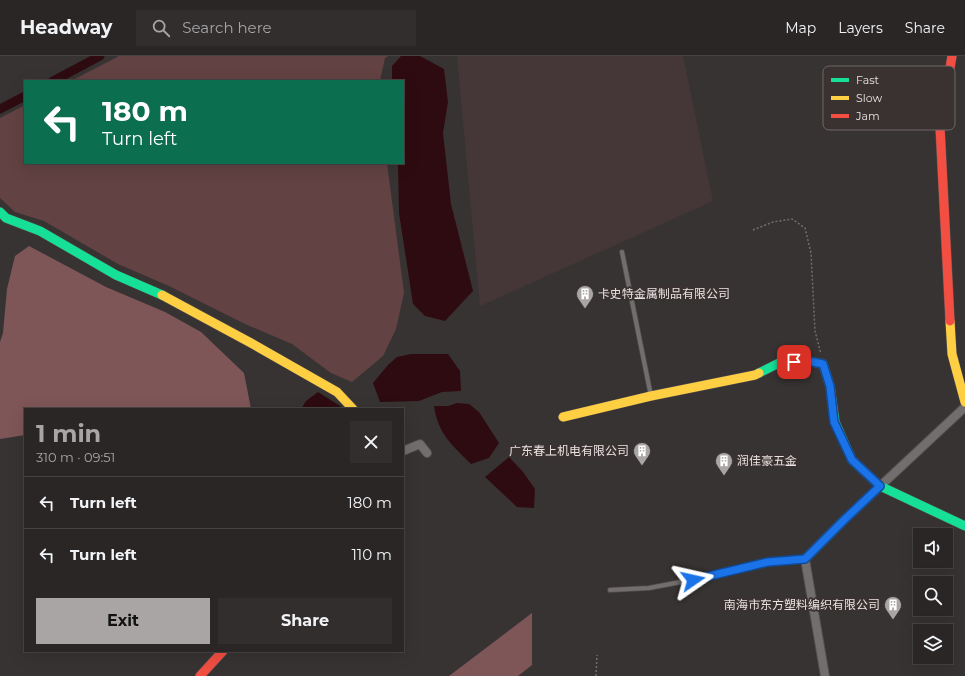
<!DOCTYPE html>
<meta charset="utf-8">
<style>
:root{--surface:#2a2626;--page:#322e2e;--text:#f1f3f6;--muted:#a5a5a7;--line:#464343;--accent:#aaa5a5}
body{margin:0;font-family:Montserrat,"Noto Sans SC",sans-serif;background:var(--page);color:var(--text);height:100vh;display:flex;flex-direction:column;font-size:15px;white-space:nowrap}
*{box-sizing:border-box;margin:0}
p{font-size:13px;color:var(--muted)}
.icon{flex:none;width:22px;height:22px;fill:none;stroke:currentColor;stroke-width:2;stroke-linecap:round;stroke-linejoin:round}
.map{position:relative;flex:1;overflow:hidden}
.sheet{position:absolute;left:24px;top:352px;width:380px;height:244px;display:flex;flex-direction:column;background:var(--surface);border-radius:0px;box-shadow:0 4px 16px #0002,0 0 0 1px var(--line)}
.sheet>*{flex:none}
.top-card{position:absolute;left:24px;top:24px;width:380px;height:84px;border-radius:0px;box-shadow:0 4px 16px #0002,0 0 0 1px var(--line);background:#0b6e4f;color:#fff;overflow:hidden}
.tools{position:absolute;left:913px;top:472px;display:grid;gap:8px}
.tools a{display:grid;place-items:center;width:40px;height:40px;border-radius:0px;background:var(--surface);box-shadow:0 4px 16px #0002,0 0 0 1px var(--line);font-size:20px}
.pin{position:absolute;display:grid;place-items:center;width:34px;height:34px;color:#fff;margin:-17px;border-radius:8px;box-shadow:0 2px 6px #0006}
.me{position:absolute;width:44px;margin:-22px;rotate:79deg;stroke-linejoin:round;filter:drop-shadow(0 0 3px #0008)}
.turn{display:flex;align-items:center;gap:14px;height:84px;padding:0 12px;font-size:18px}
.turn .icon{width:52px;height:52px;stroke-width:2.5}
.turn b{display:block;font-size:28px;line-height:34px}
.round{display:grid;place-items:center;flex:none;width:42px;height:42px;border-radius:0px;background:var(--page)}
.overview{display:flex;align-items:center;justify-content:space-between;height:68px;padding:0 12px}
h1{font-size:24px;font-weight:700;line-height:30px;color:var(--accent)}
.primary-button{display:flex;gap:8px;margin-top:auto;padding:8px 12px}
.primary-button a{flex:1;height:46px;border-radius:0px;background:var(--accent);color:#111;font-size:16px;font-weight:700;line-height:46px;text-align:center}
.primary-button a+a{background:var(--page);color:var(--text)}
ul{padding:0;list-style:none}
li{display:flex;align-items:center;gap:12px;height:52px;padding:0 12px;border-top:1px solid var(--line)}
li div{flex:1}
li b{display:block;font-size:15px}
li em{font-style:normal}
header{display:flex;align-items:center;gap:24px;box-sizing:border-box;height:56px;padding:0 20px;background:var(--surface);border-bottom:1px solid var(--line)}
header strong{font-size:19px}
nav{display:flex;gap:22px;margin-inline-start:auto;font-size:14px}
.search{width:280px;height:36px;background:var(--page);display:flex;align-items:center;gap:10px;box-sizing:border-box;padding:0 14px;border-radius:0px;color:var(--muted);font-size:15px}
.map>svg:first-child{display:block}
</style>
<header>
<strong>Headway</strong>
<div class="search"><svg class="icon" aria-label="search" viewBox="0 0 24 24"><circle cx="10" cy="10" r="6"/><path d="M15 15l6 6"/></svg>Search here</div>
<nav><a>Map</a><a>Layers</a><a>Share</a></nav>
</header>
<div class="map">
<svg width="965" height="620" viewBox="0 0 965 620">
<rect width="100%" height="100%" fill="#383333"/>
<path fill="#453738" d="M457,0H683L713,145L480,250Z"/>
<path fill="#624243" d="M119,0H388L385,2L380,25H71Z
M25,49V107H387L404,237L396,273L383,300L352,326L331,317L292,288L245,268L169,230L118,208L44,165L15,156L0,142V62Z"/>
<path fill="#7f5658" d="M29,190L106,231L165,256L201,276L244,317L251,353H25V379L0,383V286L3,277L7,233L15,200Z
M532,557V609L518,620H449Z"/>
<path fill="#2e0b10" d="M401,0H420L444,13L448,46L443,77L451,148L473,235L445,265L425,260L413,248L399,157L398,107H403V25H392V10Z
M411,298H448L460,315L461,335L442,336L419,345L380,346L373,327L388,309L397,301Z
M318,336L345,353H301L306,345Z
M457,347L469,348L479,356L499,387L489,402L471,408C452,389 438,378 434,350H448Z
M509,401L523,416L535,433L534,452L517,451L485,421Z"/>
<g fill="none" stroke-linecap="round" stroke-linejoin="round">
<path stroke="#2e0b10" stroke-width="9" d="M53,25L100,0
M0,53L25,40"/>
<defs>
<path id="lane" d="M622,196L651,340
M610,534L649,532L707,521L768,506L805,503"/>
<path id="street" d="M403,395L420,388L427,397
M825,620L805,503L844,464L965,351"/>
<path id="fast" d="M0,156L6,162L40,175L116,219L162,239
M759,317L779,307L808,305L823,308L830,330L835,366L852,404L880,430L965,470"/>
<path id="slow" d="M162,239L251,287L337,336L353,353
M950,265L952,298L965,346
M563,361L651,340L755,319L759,317"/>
<path id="jam" d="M950,265L940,71L944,31L950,12L952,0
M200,620L223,595"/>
</defs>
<use href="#lane" stroke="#544f4f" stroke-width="5.5"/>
<use href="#street" stroke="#544f4f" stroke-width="10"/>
<use href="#fast" stroke="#544f4f" stroke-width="10"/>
<use href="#slow" stroke="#544f4f" stroke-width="10"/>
<use href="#jam" stroke="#544f4f" stroke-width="10"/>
<path stroke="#726e6e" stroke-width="1.5" stroke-dasharray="2 2" stroke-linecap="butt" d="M753,174L773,166L792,163L805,172L811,197L815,275L821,298
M596,620L597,599"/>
<use href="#lane" stroke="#736e6e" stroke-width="4"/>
<use href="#street" stroke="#736e6e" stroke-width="8"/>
<use href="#fast" stroke="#16e098" stroke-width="9"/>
<use href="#slow" stroke="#ffcf43" stroke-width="9"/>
<use href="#jam" stroke="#f24e42" stroke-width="9"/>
</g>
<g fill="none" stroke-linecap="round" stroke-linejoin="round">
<defs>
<path id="route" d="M693,524L768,506L805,503L844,464L880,430L852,404L834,366L830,330L823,308L808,305L794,306"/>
</defs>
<use href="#route" stroke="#114b97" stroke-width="10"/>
<use href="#route" stroke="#1a73e8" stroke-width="7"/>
</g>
<defs>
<symbol id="building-pin" viewBox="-11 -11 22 30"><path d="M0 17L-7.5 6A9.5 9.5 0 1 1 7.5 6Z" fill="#aaa5a5" stroke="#3a3131"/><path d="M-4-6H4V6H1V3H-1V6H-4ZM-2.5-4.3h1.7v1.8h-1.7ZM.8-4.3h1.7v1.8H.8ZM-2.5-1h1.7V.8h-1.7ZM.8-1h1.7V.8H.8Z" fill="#fff"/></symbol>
</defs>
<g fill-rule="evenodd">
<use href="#building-pin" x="575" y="228" width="20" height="27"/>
<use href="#building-pin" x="632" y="385" width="20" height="27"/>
<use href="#building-pin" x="714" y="395" width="20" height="27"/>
<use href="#building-pin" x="883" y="539" width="20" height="27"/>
</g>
<g text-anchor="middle" stroke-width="3.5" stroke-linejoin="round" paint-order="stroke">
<g font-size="12" fill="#e8e2e2" stroke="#3a3131" text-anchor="start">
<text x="598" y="242">卡史特金属制品有限公司</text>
<text x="629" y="399" text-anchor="end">广东春上机电有限公司</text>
<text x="737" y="409">润佳豪五金</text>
<text x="880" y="553" text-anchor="end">南海市东方塑料编织有限公司</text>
</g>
</g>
<rect x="823" y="10" width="132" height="64" rx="6" fill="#3a3131" stroke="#6e6666" stroke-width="1"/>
<rect x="831" y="22" width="18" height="4" fill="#16e098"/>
<rect x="831" y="40" width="18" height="4" fill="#ffcf43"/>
<rect x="831" y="58" width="18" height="4" fill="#f24e42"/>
<g font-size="11" fill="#e8e2e2">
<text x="856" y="28">Fast</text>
<text x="856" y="46">Slow</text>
<text x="856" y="64">Jam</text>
</g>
</svg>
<div class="tools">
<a><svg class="icon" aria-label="sound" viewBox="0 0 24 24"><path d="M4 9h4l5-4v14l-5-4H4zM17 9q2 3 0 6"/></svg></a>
<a><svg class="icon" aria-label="search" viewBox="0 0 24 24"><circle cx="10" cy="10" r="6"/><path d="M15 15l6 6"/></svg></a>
<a><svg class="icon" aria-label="layers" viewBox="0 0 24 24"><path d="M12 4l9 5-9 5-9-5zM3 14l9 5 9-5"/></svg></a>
</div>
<div class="pin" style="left:794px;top:306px;background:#d93025"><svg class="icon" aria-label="arrive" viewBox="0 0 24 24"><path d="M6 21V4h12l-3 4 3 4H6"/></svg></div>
<svg class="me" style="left:693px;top:524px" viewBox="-20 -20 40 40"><path d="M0-17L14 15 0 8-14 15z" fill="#1a73e8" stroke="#fff" stroke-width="4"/></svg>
<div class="top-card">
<div class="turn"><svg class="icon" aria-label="left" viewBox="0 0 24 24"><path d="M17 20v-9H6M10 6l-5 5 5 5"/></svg><div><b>180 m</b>Turn left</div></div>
</div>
<section class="sheet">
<div class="overview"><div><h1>1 min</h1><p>310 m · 09:51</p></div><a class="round"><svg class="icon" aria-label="close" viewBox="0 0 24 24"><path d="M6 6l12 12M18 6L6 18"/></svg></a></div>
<ul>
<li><svg class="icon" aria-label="left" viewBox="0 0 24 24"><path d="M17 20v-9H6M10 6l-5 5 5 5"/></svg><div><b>Turn left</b></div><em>180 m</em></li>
<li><svg class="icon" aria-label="left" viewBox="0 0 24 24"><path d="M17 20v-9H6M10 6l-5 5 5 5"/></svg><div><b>Turn left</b></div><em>110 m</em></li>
</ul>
<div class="primary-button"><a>Exit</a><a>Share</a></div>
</section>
</div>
